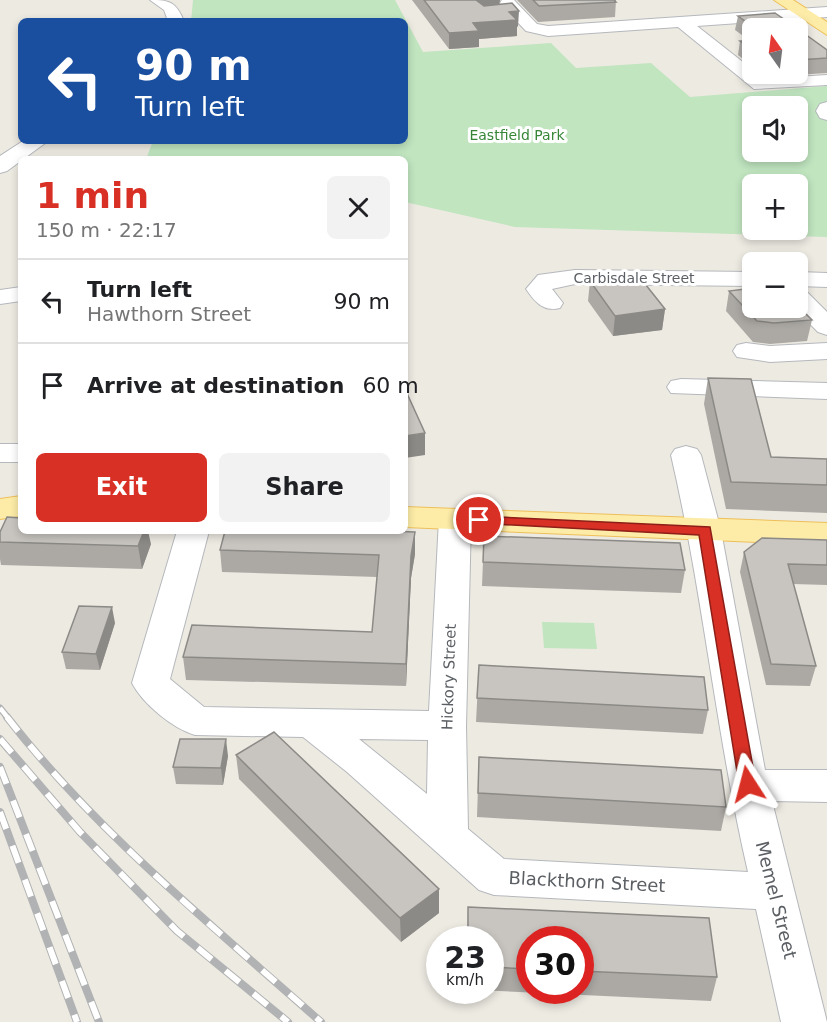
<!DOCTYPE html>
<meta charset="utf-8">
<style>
:root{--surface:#fff;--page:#f2f2f2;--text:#202124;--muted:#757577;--line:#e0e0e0;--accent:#d93025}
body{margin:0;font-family:"DejaVu Sans",sans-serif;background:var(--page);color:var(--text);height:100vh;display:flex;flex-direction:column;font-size:22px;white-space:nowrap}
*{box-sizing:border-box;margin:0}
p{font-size:20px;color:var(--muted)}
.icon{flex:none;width:33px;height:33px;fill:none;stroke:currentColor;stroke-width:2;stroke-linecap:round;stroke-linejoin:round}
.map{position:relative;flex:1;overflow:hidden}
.panel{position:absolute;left:18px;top:156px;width:390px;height:378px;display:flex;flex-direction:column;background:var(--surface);border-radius:9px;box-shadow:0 3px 9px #0003}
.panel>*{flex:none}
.hud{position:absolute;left:18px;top:18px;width:390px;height:126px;border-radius:9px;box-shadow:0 3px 9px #0003;background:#1a4fa0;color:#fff;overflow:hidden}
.needle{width:39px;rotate:346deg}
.fabs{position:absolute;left:742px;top:18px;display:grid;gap:12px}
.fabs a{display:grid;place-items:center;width:66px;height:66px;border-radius:9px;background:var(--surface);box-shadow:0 3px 9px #0003;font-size:30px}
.speed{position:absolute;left:426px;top:926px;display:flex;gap:12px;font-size:30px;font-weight:700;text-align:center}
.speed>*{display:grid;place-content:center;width:78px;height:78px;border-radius:50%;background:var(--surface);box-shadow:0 3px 9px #0003;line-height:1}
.speed small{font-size:15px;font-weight:400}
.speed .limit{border:9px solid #d22;background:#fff;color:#111}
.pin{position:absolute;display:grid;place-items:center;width:51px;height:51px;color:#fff;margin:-26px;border:3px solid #fff;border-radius:50%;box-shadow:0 2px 6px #0007}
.me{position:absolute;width:66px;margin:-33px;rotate:351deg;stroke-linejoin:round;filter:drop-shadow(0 0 4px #0008)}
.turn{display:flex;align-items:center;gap:21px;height:126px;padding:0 18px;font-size:27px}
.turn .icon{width:78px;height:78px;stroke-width:2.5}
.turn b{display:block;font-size:42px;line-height:51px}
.round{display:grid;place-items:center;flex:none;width:63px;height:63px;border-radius:9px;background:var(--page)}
.head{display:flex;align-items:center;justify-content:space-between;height:102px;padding:0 18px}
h1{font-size:36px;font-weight:600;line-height:45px;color:var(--accent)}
.button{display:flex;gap:12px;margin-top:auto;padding:12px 18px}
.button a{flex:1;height:69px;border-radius:9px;background:var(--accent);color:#fff;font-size:24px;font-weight:600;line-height:69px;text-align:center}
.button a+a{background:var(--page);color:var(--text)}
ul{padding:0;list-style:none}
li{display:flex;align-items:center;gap:18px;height:84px;padding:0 18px;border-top:2px solid var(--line)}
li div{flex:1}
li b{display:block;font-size:22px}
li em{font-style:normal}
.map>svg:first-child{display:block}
</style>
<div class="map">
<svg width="827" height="1022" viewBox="0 0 827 1022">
<rect width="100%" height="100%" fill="#edeae2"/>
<path fill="#c0e5bf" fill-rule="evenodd" d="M193,0H395L423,52L551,43L576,68L651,63L690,97L827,86V237L515,227L405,202V159H146L153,141H405V21H191ZM753,106H798V152H753ZM753,184H798V230H753Z
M542,622L594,623L597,649L544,648Z"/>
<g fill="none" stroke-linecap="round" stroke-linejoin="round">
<defs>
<path id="minor" d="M150,0C170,0 176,2 184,21H168L164,10Z
M502,0H514L537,24L548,26L827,7V17L697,26L753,70V74L764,79L827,75V85L754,89L678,27L548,36L526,31L502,6L500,3Z
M827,102V120L820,118L816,111L820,104Z
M23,141H48L7,171L0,173V156Z
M575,270L753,272V286L575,284L552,289L563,303L560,308C543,312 535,302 526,289L538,275Z
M798,272L827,273V287L798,286Z
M21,287V301L0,304V290Z
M798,290L807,292L827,312V335L818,332L794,308H798Z
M746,343L770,346L827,343V359L770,362L737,357L733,351L737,345Z
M681,379L827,383V399L671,393L667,387L671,381Z
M0,444H21V462H0Z
M686,446L697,449L701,455L721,531L765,770H827V802L772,801L827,1022H781L756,909L494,895L479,890L347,772L303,737L195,735C172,728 143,704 132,683L177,531H209L170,679L204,707L429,711L439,519L444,512L455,509L466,512L471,519L466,726L468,829L504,859L748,872C716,734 703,593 671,455L675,449ZM359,739L428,740L427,794Z"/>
<path id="major" d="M774,0H793L827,22V35Z
M21,496V516L0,519V499Z
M405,507L827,523V545L405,527Z"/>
</defs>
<use href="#minor" stroke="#b5b8bc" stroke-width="2"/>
<use href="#major" stroke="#eebf5a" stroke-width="2"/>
<use href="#minor" fill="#fff" fill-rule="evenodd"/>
<use href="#major" fill="#fdeca7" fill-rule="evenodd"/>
<defs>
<path id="rail-far1" d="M0,708L8,718"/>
<path id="rail" d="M7,717C96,832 212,925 321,1022
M0,739L80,832L177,931L288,1022
M0,767L99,1022
M0,812L77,1022"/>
</defs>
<use href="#rail-far1" stroke="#b1b2b3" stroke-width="7"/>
<use href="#rail" stroke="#b1b2b3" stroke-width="8"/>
<use href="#rail-far1" stroke="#fff" stroke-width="4.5" stroke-dasharray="14" stroke-linecap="butt"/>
<use href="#rail" stroke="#fff" stroke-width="6" stroke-dasharray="18" stroke-linecap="butt"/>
</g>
<path fill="#aca9a5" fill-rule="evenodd" d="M412,0H500L499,4L518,26L517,27V36L479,39V47L449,49Z
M517,0H616L615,17L538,22Z
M738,16L797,28H753V67L738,55L740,41L749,40L735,30Z
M798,29L827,50V73L764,77L757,74H798Z
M590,281L665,309L662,330L613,336L588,301Z
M729,291L812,320L807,341L770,344L753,342L726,311Z
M708,378L771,457L827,459V513L726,509L704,404Z
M0,532L151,544L142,569L1,565L0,559Z
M415,532V554L411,578L406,686L186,680L183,657L372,632L377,577L222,572L220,550Z
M484,536L685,570L681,593L482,586Z
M827,540V585L793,584L816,666L810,686L766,685L740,572L744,552Z
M115,623L100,670L66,669L62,652Z
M479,665L708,710L703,734L476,722Z
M236,755L439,913L401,942L239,779Z
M228,756L223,785L176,784L173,767Z
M479,757L726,807L721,831L477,817Z
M468,907L717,977L711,1001L478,990H490V939H467ZM530,939H580V990H530Z"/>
<path fill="#8c8a86" d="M473,0H500L499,5L483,7Z
M519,11L518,26L517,27V36L479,39V47L449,49V33L473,23L509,12Z
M665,309L662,330L613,336L615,316Z
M425,433V455L405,458V436Z
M144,531H148L151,544L142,569L138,546Z
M415,532V554L411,578L406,686V664L411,556Z
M112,607L115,623L100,670L96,654Z
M226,739L228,756L223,785L221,768Z
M439,889V913L401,942L400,918Z"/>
<path fill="#c8c5c0" stroke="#8c8a86" stroke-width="1.5" d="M424,0H476L484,6L512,3L519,11L509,12L517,20L473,23L479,31L449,33Z
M533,0H614L616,2L539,6Z
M775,13L797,28H755L738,16Z
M798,29L827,50V58L798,60Z
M753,40V51L740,41Z
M638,275L665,309L615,316L590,281Z
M753,288V308H798V306L812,320L774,323L757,321L729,291Z
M708,378L751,379L771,457L827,459V485L731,482Z
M405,389L425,433L405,436Z
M7,517L21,518V531H144L138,546L0,542V532Z
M225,531H385L415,532L411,556L406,664L183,657L192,625L372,632L379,555L220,550Z
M484,536L680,543L685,570L483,562Z
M762,538L827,540V565L788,564L816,666L771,664L744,552Z
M79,606L112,607L96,654L62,652Z
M479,665L704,677L708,710L477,698Z
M274,732L439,889L400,918L236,755Z
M180,739H226L221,768L173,767Z
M479,757L721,770L726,807L478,793Z
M468,907L709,918L717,977L580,971V939H530V969L490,967V939H468Z"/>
<path fill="#d93025" stroke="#8d1f18" stroke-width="1.5" d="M479,516L710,527L756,784L754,789H741L739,784L699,535L474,523V517Z"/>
<g text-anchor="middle" stroke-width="6" stroke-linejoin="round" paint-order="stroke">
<g font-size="14" fill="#378637" stroke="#fff">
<text x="517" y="140">Eastfield Park</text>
</g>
<g font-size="14" fill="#5b5f63" stroke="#fff">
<text x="634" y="283">Carbisdale Street</text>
</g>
<g font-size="15" fill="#5b5f63" stroke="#fff">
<text transform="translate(449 677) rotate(-88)" y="5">Hickory Street</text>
</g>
<g font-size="18" fill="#5b5f63" stroke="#fff">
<text transform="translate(587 882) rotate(3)" y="6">Blackthorn Street</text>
<text transform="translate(776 900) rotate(76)" y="6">Memel Street</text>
</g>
</g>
</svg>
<div class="fabs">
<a><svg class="needle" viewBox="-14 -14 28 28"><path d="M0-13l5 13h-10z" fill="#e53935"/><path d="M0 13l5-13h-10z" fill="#757577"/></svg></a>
<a><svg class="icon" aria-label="sound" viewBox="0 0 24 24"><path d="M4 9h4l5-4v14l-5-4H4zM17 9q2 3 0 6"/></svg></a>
<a>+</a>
<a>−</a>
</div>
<div class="speed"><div>23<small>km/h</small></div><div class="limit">30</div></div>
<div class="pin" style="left:479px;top:520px;background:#d93025"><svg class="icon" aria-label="arrive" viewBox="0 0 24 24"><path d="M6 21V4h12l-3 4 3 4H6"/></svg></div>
<svg class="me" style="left:748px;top:784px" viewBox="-20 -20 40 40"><path d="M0-17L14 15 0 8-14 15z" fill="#d93025" stroke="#fff" stroke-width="4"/></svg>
<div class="hud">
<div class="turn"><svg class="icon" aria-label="left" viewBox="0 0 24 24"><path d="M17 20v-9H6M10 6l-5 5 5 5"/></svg><div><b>90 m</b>Turn left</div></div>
</div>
<section class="panel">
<div class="head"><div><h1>1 min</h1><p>150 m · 22:17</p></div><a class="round"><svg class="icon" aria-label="close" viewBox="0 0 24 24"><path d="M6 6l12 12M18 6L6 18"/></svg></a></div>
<ul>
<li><svg class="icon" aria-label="left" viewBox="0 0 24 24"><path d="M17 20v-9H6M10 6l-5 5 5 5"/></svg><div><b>Turn left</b><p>Hawthorn Street</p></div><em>90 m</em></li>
<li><svg class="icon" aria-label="arrive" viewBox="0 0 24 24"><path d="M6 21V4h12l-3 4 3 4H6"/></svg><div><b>Arrive at destination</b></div><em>60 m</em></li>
</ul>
<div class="button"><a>Exit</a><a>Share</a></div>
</section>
</div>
